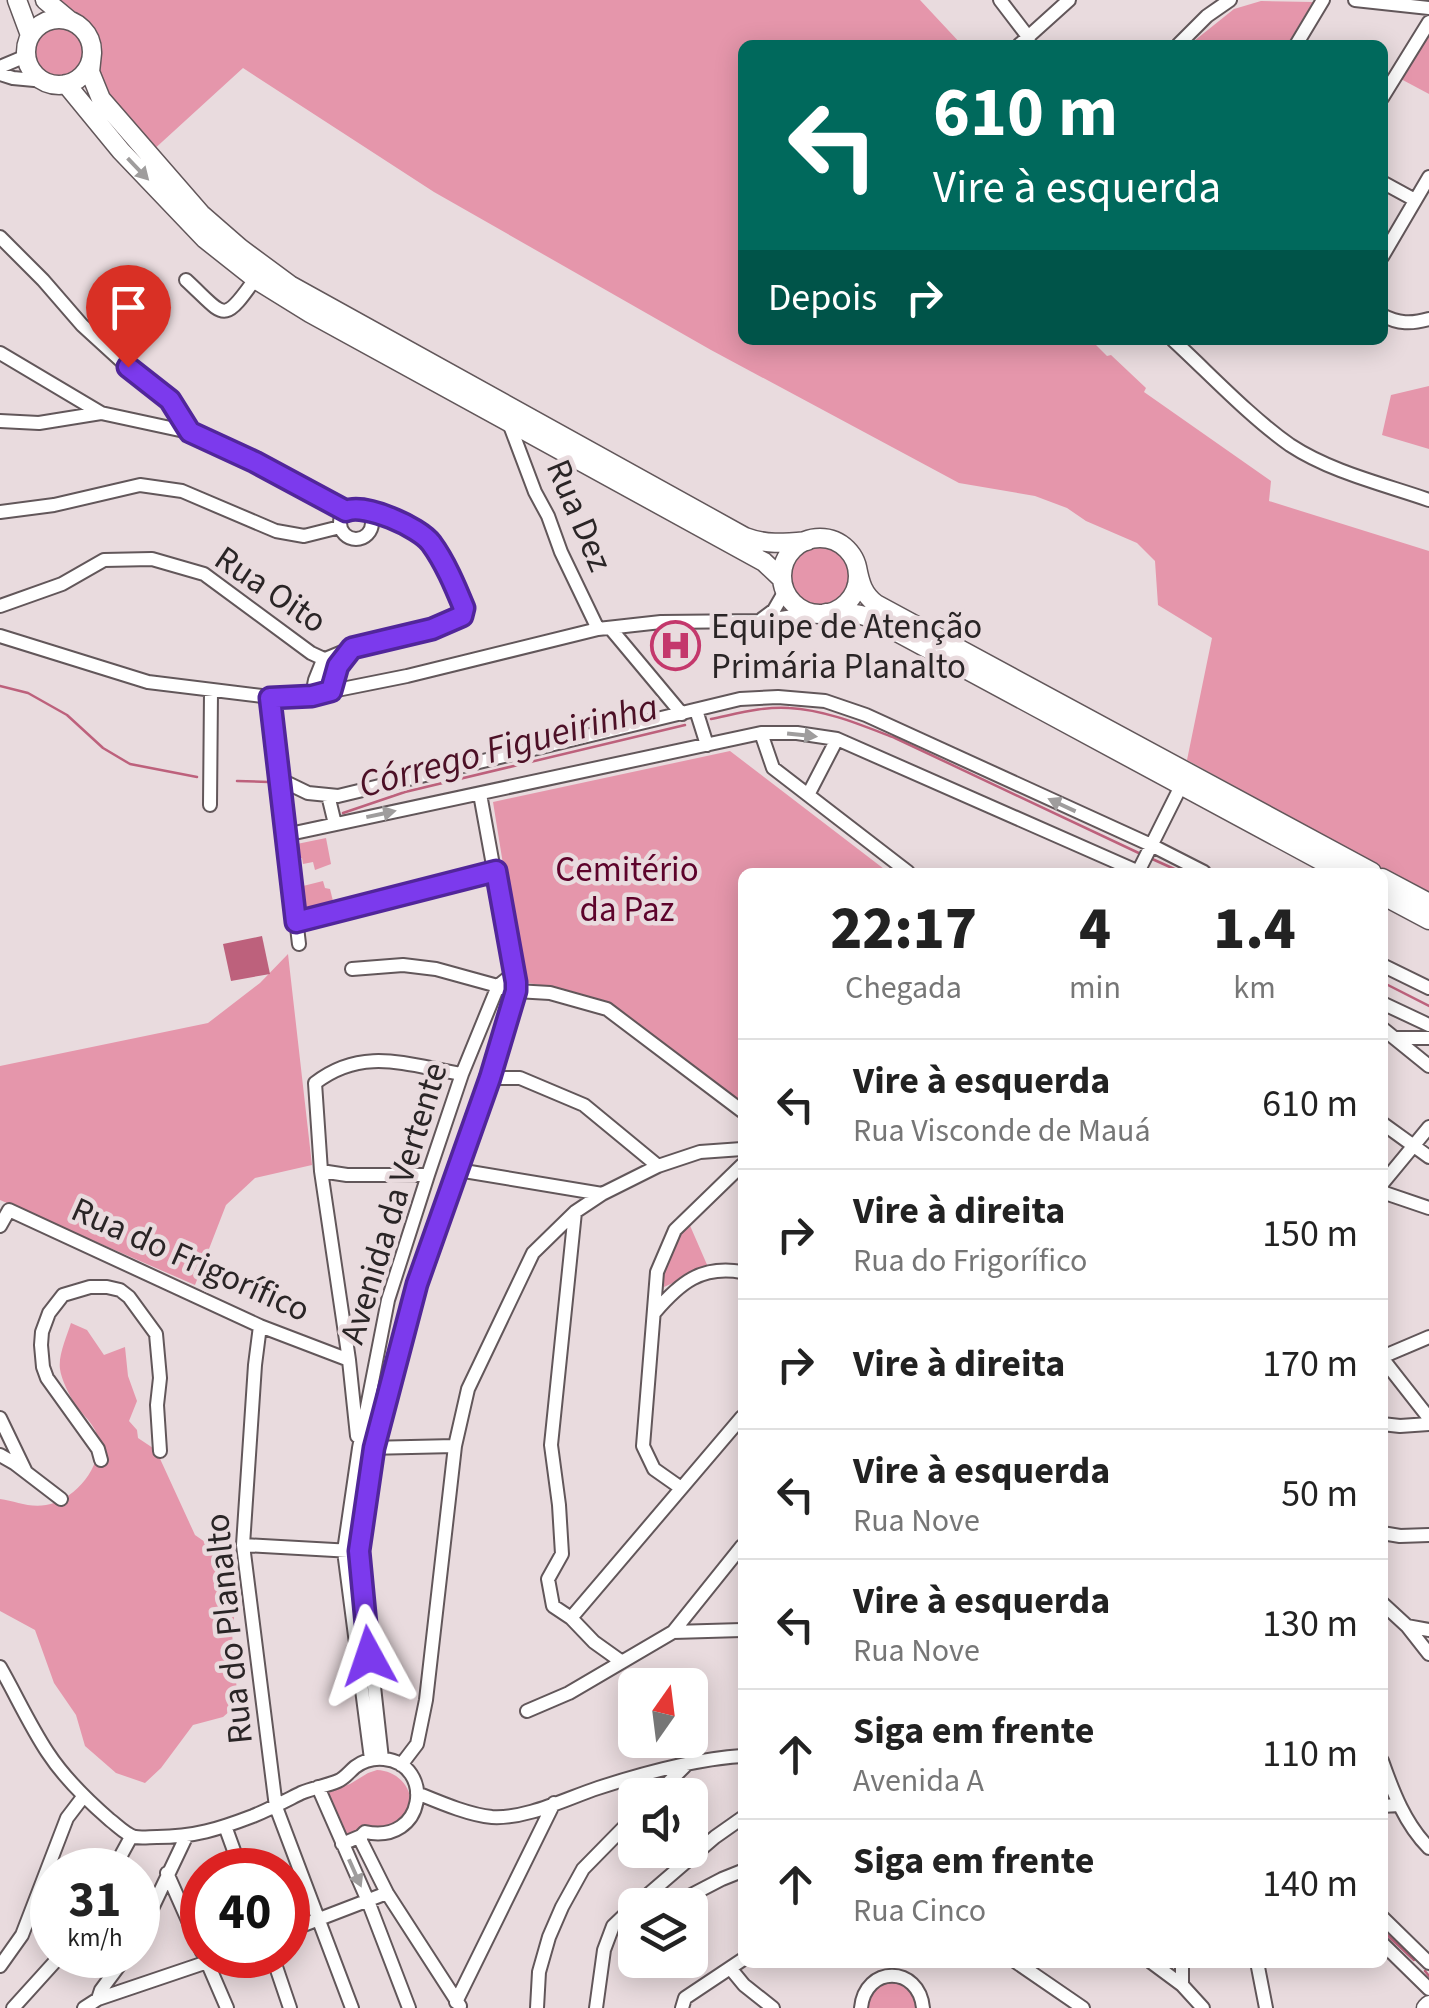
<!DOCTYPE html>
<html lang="pt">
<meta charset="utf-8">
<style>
:root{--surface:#fff;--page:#f6f6f6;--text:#222;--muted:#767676;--line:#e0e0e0}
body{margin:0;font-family:"Source Sans 3",sans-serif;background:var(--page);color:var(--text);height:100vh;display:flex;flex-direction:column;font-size:38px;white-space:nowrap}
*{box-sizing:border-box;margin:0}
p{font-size:32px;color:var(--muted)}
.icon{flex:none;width:55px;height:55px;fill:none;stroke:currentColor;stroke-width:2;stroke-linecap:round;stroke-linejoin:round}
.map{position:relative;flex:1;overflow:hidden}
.panel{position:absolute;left:738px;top:868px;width:650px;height:1100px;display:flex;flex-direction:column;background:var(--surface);border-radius:15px;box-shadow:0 5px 25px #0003}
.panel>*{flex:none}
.hud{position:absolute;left:738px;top:40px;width:650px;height:305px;border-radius:15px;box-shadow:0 5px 25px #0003;background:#00695c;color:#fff;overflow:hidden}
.needle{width:65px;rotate:14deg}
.controls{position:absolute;left:618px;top:1668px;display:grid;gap:20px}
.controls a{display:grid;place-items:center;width:90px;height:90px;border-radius:15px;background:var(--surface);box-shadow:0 5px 25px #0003;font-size:50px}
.speed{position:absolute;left:30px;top:1848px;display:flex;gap:20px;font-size:50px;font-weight:700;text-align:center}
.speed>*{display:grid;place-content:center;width:130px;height:130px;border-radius:50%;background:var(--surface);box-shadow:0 5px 25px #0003;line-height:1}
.speed small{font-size:25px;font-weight:400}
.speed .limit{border:15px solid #d22;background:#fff;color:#111}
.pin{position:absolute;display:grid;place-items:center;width:85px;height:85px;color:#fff;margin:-102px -42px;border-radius:50% 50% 50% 0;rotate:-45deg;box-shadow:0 0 10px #0007}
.pin .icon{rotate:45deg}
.me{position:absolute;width:110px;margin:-55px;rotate:355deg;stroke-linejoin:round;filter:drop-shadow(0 0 8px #0008)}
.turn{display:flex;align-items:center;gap:35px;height:210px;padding:0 30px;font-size:45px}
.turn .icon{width:130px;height:130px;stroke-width:2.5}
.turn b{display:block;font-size:70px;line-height:85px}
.then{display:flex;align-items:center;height:95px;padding:0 30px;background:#0003;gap:20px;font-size:38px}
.eta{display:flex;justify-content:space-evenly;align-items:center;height:170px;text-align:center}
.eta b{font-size:60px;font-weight:800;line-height:70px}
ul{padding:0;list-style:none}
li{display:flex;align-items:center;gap:30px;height:130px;padding:0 30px;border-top:2px solid var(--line)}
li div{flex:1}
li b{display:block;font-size:38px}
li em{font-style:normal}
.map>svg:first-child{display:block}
</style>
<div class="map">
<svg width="1429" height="2008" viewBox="0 0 1429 2008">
<rect width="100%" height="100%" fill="#e9dbde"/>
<path fill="#e596ab" d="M59,0H920L962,45H742V340H1091L1107,356L1111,355L1146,388L1144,392L1271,481L1269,501L1429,551V894L1187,760L1212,638L1158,605L1155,561L1137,543L1086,521L1067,508L1035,496L959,483L711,350L434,192L243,68L151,152L101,92L93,60L94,41L88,26L74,11Z
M1261,1L1313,2L1287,45H1189L1234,9Z
M32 50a27 27 0 1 1 54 0a27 27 0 1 1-54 0Z
M1429,30V94L1399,78Z
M1429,386V449L1382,435L1391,395Z
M787 576a33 33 0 1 1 66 0a33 33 0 1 1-66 0Z
M730,751L888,872H742V1104L606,1001L552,987L522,982L493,802Z
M326,838L331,864L315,870L313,862L303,864L302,858L294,860L292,845Z
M323,881L325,888L330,889L335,909L303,917L299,887Z
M288,954L312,1165L255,1178L226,1205L195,1285L0,1200V1066L208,1023L260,983Z
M688,1221L708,1267L664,1287L660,1299V1273L679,1233Z
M71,1323L87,1330L104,1355L125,1347L128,1376L137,1401L129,1421L137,1430L138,1438L156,1450L195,1535L205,1542L230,1548L228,1575L237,1595L232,1633L238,1704L223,1717L193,1725L161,1768L145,1783L116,1773L85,1746L76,1715L54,1683L35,1630L0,1611V1499C15,1501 29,1508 46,1505C76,1501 109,1460 95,1430C90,1420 81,1413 75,1405C70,1396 61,1379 60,1369C58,1355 67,1336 71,1323Z
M377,1770C409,1771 425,1811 393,1826C379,1832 360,1834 345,1837L325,1792L350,1784L368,1773Z
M894,1982C907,1986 916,1994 916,2008H867C869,1992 877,1983 894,1982Z"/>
<path fill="#bd617c" d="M262,936L270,974L231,981L223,944Z"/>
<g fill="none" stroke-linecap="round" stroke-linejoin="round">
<path stroke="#bd617c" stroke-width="2.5" d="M0,686L28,693L67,715L103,748L130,764L197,777
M711,719C736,714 764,706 789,708C826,710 861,725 895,738L1143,855
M237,781L269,782
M343,813L405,792L685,725
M1150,858L1181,872
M1382,982L1429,1006
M1382,1930L1414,1960
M1425,1971L1429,1976"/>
<defs>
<path id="minor" d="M1000,0L1029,38
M1355,0L1429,8
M1019,45L1069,0
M1178,45L1207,16L1230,0
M1296,45L1323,0
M0,67L26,56
M0,74L13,78L45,81
M1382,98L1429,22
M1382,182L1415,200
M0,237L43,280L82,325L128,367L170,400L189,432
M1382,257L1429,177
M186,280C225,316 222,326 255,279
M1382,315C1398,324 1412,324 1429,319
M1173,340C1210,374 1249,416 1290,445C1331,472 1383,484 1429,500
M0,353L101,413L189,432L255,461L345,511
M0,421L39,423L101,413
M509,423L535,492L548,516L561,552L598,629
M340 523a16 16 0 1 1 32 0a16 16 0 1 1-32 0Z
M0,512L54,505L140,485L182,491L276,531L304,536L340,527
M0,606L62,584L104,560L152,559L204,574L311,653L339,666
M762,619L774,610L785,591
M611,629L682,714
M0,636L148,682L270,697L312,695L407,676L598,629L661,622L760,621L813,613
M312,695L315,680L323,660L352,648L432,629L462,616L464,608L456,589L429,539L385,514L363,510
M270,697L299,944
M696,710L707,745
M761,733L773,768L908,872
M279,779L308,793L338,796L740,699L778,697L825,701L866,715L1151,845L1204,872
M328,795L335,824
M808,795L837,739
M210,805L211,692
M285,835L761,733H797L837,739L1139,872
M1138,872L1181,786
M297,922L496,871
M1382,965L1429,988
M352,969L403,965L436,969L516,991L550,993L607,1009L742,1111
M1382,1003L1429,1025
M1382,1028L1429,1066
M1396,1038H1429
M490,1078H520L584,1105L658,1166
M1382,1123L1429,1157
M458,1170L602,1194
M321,1171L347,1175H428
M1382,1184L1429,1127
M1382,1192L1429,1208
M575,1212L551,1445L559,1505L562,1554L548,1579L553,1606L571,1618L594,1642L622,1662
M0,1226L9,1210L260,1326L349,1360
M655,1312C680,1283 701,1265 742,1272
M260,1326L255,1365L243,1545L276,1807L352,2008
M1382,1357L1429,1337
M1382,1358L1429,1418
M0,1418L25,1470
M1382,1424L1400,1426L1429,1424
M357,1436L349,1360L321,1171L315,1083C363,1046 407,1065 462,1074
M367,1448L455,1446
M0,1455L14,1463L61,1499
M101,1460L98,1449L47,1378L43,1367L41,1345L42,1332L49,1313L63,1295L90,1287H107L120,1290L129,1297L156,1334L160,1378L157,1405L160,1451
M681,1488L654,1469L643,1446L657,1272L675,1230L742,1165
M1382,1533L1400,1536L1429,1535
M243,1545L352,1551
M1382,1603L1407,1626L1429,1654
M571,1618L742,1417
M1407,1626L1429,1630
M673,1632L742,1630
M0,1667C16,1695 30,1726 48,1753C65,1779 87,1800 110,1820C117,1825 126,1835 135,1837C141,1838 150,1837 157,1837C194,1837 219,1829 253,1816C270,1809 285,1801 301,1793C313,1788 326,1786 338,1781C345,1778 349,1772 355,1767C363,1761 374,1758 384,1759C435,1764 426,1845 365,1832L361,1836L342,1844
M527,1711L569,1693L673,1632L742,1546
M371,1759L344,1551L359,1448L388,1300L428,1175L462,1074L498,986L514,973
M382,1759L359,1551L374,1448L417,1284L490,1078L516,991L480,794
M1382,1761C1393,1792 1405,1824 1429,1848
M401,1765L417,1744L426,1700L455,1446L468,1389L533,1253L575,1212L602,1194L658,1166L700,1152L742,1149
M318,1787L368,1901L409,2008
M417,1793C439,1802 469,1815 492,1817C527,1819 565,1799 598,1788C644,1773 694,1759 742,1756
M656,1795L685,1766
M1382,1806L1399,1805
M225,1826L241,1870
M361,1836V1841L387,1893L460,2006
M113,1870L131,1837
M167,1873L202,1952
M636,1905L715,1837L742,1818
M672,1905L722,1879L742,1871
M1382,1917L1429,1963
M288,1931L387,1893
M138,1938L186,1837
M1382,1943L1429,1989
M272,1955L290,2008
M205,1957L227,2008
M742,1960L730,1968L744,1985L773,2008
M1016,1962L1083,2008
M1151,1962L1182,1985L1203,2008
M1257,1962L1266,2008
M0,1966L22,1935L67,1818L83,1797
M1182,1985V1962
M98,1999L101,1990L127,1955
M456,2002L554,1803
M13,2008L61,1955
M84,2008L98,1999L228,1955
M537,2008L539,1972L549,1937L562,1907L583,1869L635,1816
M596,2008L604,1950L613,1926L635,1905
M682,2008L685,1998L730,1968
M861,2008C865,1965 919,1965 923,2008"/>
<path id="major" d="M17,0L30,35
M45,0L69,20
M26 52a33 33 0 1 1 66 0a33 33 0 1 1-66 0Z
M92,53L90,72L101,99L201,214L240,248L290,285L745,537C766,545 785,543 807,541
M66,84L121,151L205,239L258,281L310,313L764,562L782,579
M782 576a38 38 0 1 1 76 0a38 38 0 1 1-76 0Z
M857,567C860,583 863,594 876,604L1372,872
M826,613C842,612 855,612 871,618L1342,872
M1382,878L1429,903
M1382,895L1429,920
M1426,2008L1429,2005"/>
</defs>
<use href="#minor" stroke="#62575a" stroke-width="16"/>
<use href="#major" stroke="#62575a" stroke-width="21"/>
<use href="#minor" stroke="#fff" stroke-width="12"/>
<use href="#major" stroke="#fff" stroke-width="18"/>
</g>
<defs><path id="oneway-solid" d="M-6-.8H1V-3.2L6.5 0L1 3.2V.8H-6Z" transform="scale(2.5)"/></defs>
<g fill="#9f9d9d">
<use href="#oneway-solid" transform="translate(138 169) rotate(46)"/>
<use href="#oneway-solid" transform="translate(802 735) rotate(6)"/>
<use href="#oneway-solid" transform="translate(1062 805) rotate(-155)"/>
<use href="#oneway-solid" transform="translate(381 814) rotate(-12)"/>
<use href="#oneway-solid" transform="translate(355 1873) rotate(66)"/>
</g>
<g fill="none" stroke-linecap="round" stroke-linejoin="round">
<defs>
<path id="route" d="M128,367L170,400L190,432L255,462L346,511C365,503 419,527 431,543C445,562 455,586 464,608L462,616L432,629L352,648L338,666L331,691L312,696L270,698L296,922L496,871L516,982V991L490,1078L417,1284L374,1448L359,1551L369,1656"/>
</defs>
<use href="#route" stroke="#51269a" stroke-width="25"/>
<use href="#route" stroke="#7c3aed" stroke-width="18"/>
</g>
<defs>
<symbol id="hospital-ring" viewBox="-11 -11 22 22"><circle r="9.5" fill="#e9dbde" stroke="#c4386c" stroke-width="1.5"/><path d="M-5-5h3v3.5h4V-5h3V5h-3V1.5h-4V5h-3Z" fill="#c4386c"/></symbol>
</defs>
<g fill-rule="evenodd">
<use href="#hospital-ring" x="648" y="618" width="55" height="55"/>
</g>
<g text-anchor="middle" stroke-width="9" stroke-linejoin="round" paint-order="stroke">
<g font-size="35" fill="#2a2526" stroke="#e9dbde">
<text transform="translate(580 515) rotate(67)" y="12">Rua Dez</text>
<text transform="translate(271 589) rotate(34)" y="12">Rua Oito</text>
<text transform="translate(393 1203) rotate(-73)" y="12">Avenida da Vertente</text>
<text transform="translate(191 1259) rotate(24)" y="12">Rua do Frigorífico</text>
<text transform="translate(228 1629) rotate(-96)" y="12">Rua do Planalto</text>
</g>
<g font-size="35" fill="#2a2526" stroke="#e9dbde" text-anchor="start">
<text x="711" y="638">Equipe de Atenção<tspan x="711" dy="40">Primária Planalto</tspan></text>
</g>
<g font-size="35" fill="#5d032b" stroke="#e9dbde">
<text x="627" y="881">Cemitério<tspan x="627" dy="40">da Paz</tspan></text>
</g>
<g font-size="38" font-style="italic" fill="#4c1026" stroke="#e9dbde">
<text transform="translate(508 745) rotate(-15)" y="13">Córrego Figueirinha</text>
</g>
</g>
</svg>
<div class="controls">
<a><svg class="needle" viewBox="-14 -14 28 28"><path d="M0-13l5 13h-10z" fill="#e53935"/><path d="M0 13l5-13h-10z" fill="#767676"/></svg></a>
<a><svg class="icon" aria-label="sound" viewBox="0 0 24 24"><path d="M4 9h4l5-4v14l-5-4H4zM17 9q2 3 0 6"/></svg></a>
<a><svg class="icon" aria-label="layers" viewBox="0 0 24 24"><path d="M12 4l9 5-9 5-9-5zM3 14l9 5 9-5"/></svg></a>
</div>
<div class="speed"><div>31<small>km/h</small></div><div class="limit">40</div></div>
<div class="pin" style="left:128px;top:367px;background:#d93025"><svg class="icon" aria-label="arrive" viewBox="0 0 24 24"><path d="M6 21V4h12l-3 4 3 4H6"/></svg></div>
<svg class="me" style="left:369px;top:1656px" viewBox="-20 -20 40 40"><path d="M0-17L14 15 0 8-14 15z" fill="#7c3aed" stroke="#fff" stroke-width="4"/></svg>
<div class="hud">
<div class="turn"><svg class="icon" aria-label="left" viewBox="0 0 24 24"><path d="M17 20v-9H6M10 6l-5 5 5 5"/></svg><div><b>610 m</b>Vire à esquerda</div></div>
<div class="then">Depois<svg class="icon" aria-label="right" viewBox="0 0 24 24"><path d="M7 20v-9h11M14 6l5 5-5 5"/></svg></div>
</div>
<section class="panel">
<div class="eta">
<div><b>22:17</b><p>Chegada</p></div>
<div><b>4</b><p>min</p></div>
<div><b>1.4</b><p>km</p></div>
</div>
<ul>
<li><svg class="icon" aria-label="left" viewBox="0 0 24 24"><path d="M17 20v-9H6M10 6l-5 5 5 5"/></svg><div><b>Vire à esquerda</b><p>Rua Visconde de Mauá</p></div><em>610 m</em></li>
<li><svg class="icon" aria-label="right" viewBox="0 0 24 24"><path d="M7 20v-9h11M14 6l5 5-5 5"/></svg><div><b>Vire à direita</b><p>Rua do Frigorífico</p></div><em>150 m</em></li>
<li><svg class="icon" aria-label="right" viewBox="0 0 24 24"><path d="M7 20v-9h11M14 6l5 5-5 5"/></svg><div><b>Vire à direita</b></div><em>170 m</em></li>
<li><svg class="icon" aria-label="left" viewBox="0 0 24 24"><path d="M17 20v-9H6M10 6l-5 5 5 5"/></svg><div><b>Vire à esquerda</b><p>Rua Nove</p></div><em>50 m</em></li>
<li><svg class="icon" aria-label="left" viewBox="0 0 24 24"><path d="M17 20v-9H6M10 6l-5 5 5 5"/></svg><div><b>Vire à esquerda</b><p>Rua Nove</p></div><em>130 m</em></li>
<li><svg class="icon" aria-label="ahead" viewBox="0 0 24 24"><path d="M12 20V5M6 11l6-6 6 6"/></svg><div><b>Siga em frente</b><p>Avenida A</p></div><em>110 m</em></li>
<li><svg class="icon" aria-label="ahead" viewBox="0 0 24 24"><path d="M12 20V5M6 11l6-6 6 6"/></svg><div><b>Siga em frente</b><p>Rua Cinco</p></div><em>140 m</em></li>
</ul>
</section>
</div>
